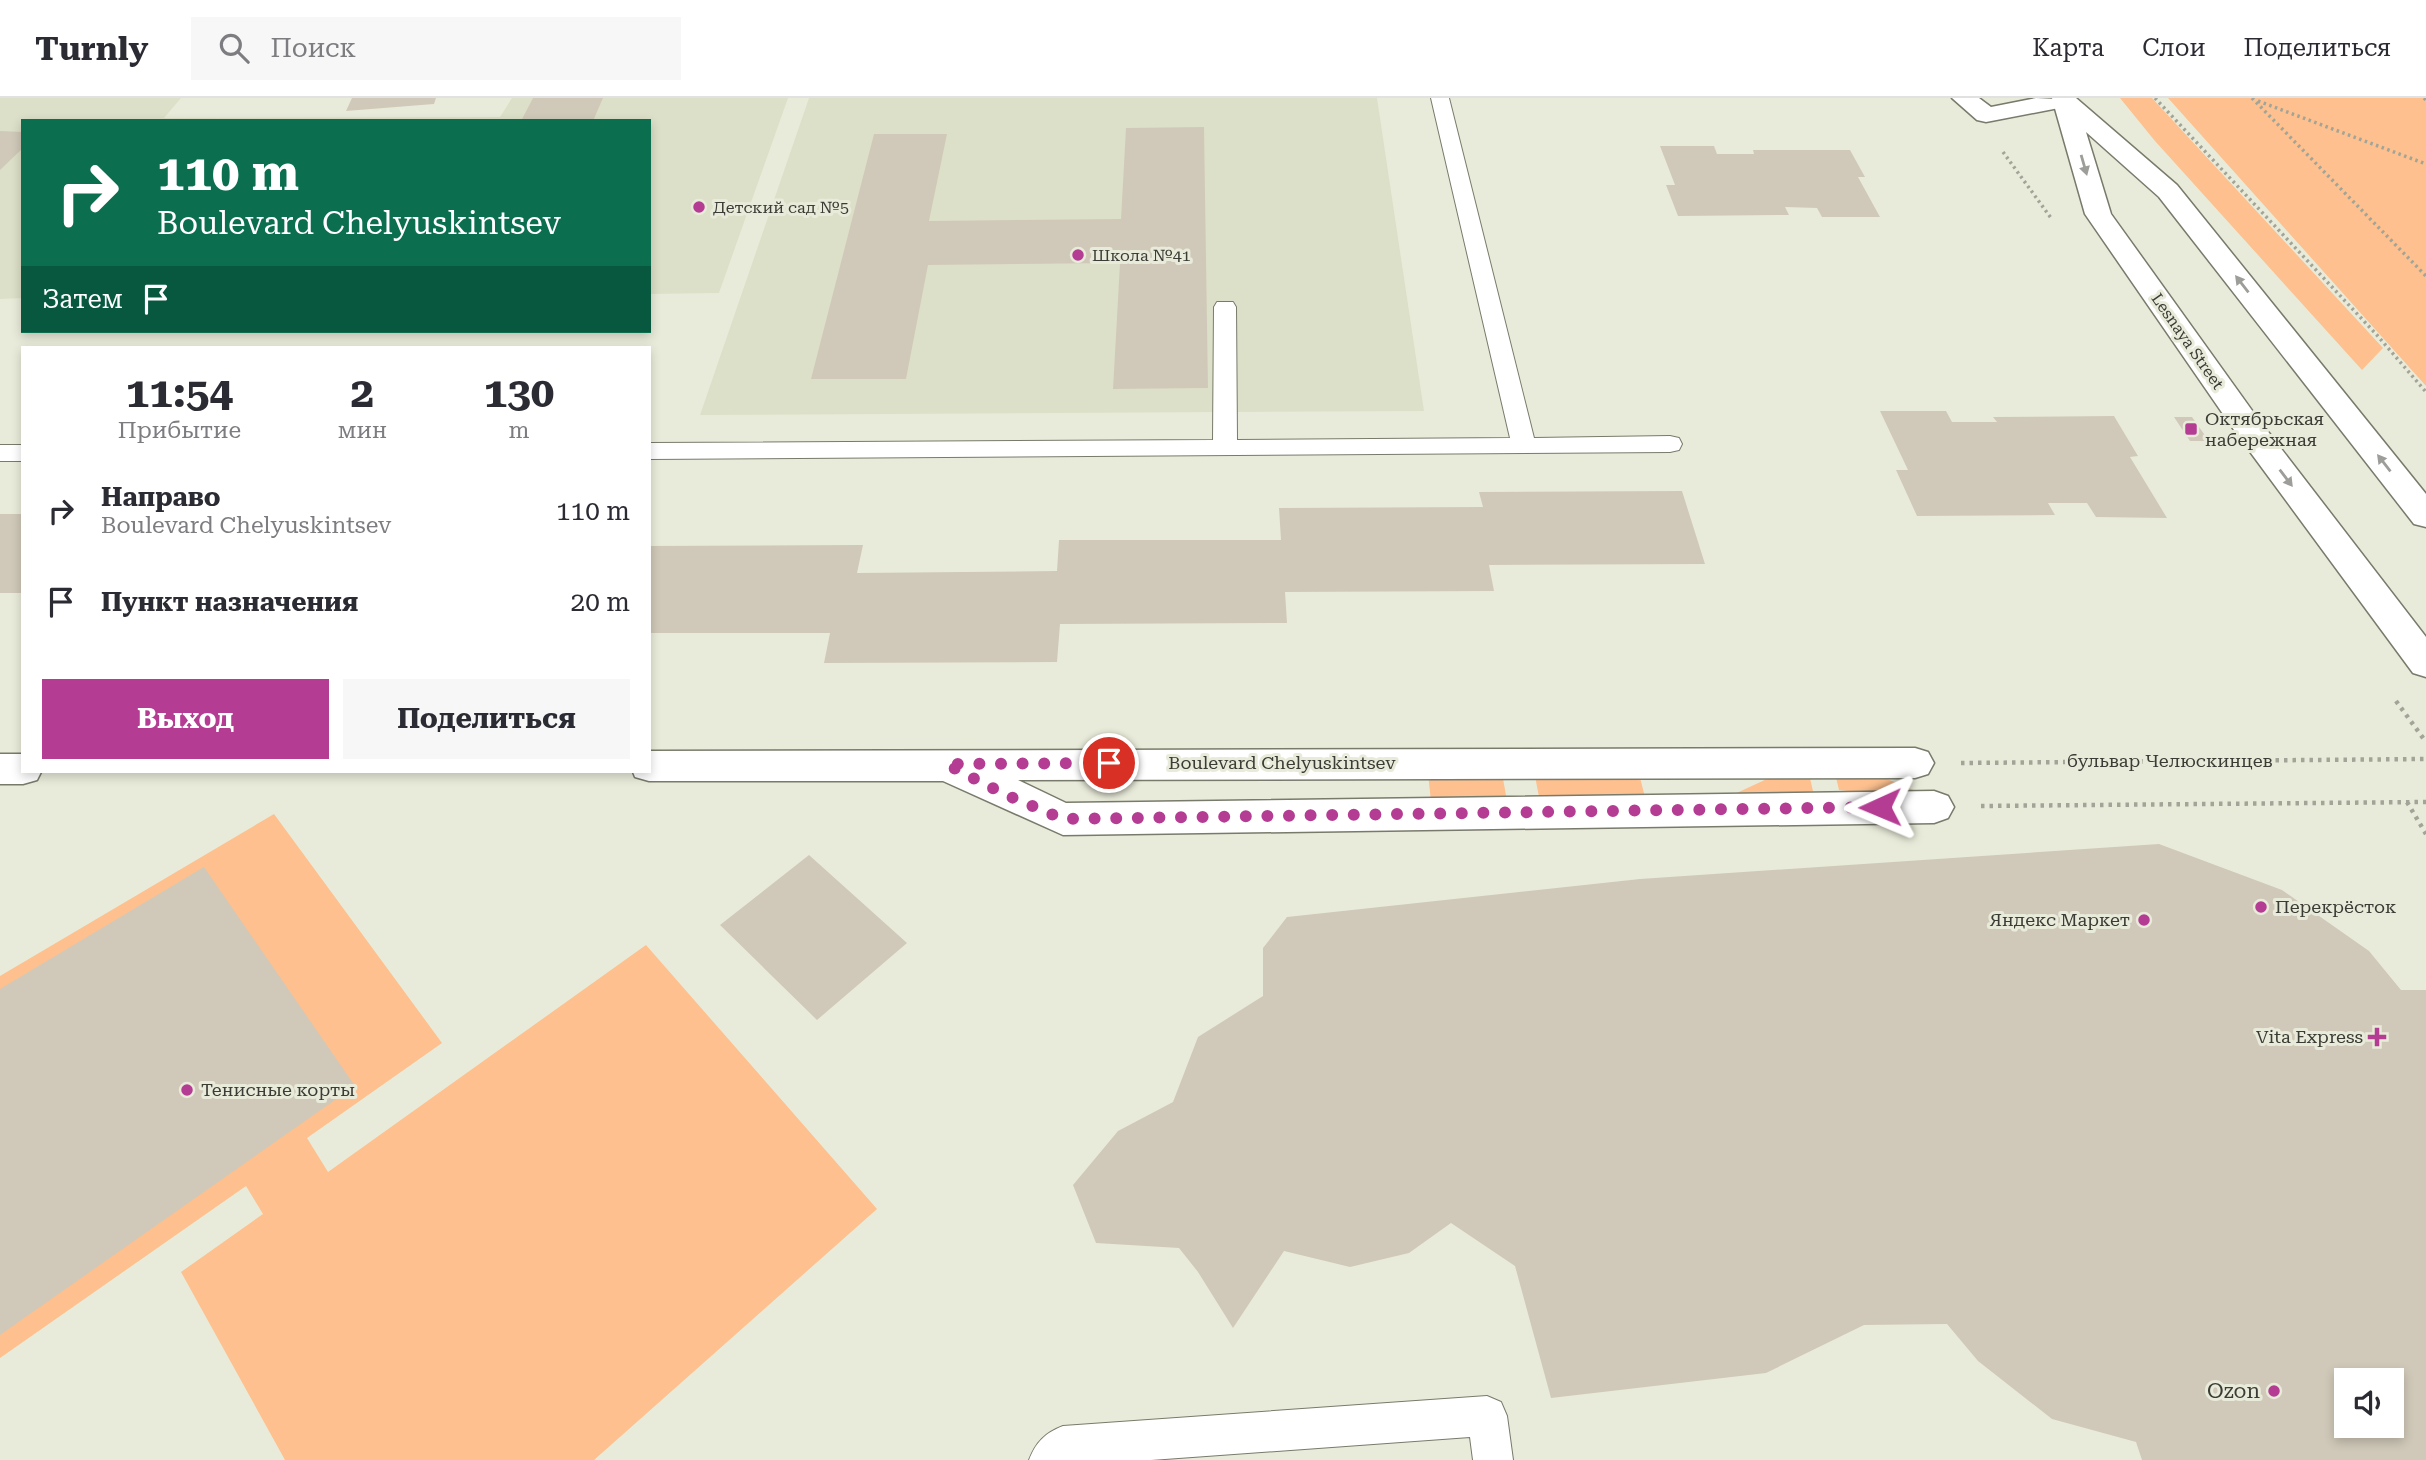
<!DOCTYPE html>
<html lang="ru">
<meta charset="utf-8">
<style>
:root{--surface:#fff;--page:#f7f7f7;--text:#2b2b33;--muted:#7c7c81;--line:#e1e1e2;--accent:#b43d93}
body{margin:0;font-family:"Roboto Serif",serif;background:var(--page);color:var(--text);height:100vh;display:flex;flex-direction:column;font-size:26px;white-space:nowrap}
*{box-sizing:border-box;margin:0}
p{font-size:23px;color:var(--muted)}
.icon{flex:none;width:38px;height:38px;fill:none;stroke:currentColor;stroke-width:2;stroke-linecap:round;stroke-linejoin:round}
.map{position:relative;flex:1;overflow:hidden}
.details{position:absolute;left:21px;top:248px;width:630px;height:427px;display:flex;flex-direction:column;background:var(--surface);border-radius:0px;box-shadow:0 4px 10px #0003}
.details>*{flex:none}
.hud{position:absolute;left:21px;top:21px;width:630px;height:214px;border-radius:0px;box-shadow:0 4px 10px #0003;background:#0b6e4f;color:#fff;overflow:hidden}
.buttons{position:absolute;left:2334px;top:1270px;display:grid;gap:14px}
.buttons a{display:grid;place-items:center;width:70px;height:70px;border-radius:0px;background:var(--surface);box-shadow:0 4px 10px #0003;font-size:35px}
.pin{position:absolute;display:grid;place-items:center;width:60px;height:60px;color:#fff;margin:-30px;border:4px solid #fff;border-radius:50%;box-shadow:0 2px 7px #0007}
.me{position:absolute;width:77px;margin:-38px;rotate:269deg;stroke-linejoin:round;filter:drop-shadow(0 0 5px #0008)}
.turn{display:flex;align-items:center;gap:24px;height:147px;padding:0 21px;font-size:32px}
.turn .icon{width:91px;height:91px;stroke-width:2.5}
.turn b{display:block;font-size:49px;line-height:60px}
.then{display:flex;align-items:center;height:66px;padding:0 21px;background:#0003;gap:14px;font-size:26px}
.eta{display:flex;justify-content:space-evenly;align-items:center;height:119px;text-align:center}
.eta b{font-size:42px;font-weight:700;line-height:49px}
.primary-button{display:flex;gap:14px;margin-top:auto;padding:14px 21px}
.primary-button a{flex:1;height:80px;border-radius:0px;background:var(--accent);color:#fff;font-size:28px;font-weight:700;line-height:80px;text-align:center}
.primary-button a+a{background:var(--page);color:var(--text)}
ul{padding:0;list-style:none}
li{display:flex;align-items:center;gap:21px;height:91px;padding:0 21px}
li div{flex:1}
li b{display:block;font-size:26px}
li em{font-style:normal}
header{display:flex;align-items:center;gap:42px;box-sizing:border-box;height:98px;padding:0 35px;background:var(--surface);border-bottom:2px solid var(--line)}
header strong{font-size:33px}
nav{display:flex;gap:38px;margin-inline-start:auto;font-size:24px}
.search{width:490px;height:63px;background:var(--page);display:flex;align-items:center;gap:18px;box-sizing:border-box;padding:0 24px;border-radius:0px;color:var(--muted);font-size:26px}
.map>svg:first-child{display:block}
</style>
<header>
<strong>Turnly</strong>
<div class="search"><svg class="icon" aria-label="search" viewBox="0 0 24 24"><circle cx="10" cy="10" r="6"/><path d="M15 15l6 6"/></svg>Поиск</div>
<nav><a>Карта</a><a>Слои</a><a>Поделиться</a></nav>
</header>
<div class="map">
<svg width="2426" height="1362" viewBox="0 0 2426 1362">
<rect width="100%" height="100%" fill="#e9ebda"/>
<path fill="#dde0c8" d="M0,0H181L164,20L500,19L512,0H788L719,195L649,196V23H23V200L0,201Z
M809,0H1377L1424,313L700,317Z"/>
<path fill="#fdc08e" d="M2120,0H2152L2383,250L2362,272L2155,43Z
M2168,0H2426V288Z
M1834,671L1887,681L1940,703L1839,692Z
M1638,672L1646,703L1540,704L1534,673Z
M1808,672L1813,693L1798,697L1715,705L1769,680Z
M1502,675L1507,703H1431L1428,676Z
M274,716L442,945L307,1040L328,1074L646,847L877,1111L594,1362H285L181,1174L263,1116L246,1088L0,1260V878Z"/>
<path fill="#d0c9b9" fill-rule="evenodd" d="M352,0H436L434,6L346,13Z
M533,0H603L593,23H521Z
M1204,29L1208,290L1113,291L1120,165L928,167L906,281H811L874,36H947L929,123L1121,121L1126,30Z
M0,33L23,34V50L0,72Z
M1660,48H1714L1717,56H1754L1753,52H1850L1865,79H1858L1880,119H1822L1817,110L1785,109L1789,117L1678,118L1666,87H1675Z
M1880,313H1946L1952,324H1997L1993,319L2114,318L2138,358L2130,359L2167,420L2096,419L2087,405H2048L2055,417L1917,418L1896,372H1908Z
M2174,319H2192L2209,343H2190Z
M1682,393L1705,466L1489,467L1494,493L1285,494L1287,525L1060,526L1057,564L824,565L830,535H649V448L863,447L857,475L1057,473L1059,442H1281L1279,410L1483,409L1479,394Z
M0,416H23V495H0Z
M2159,746L2282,792L2369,853L2401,892H2426V1362H2142L2136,1344L2052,1321L1978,1263L1947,1226L1864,1227L1766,1275L1551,1300L1515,1168L1451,1125L1409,1155L1350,1169L1284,1153L1233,1230L1198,1174L1179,1150L1096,1145L1073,1087L1118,1033L1173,1004L1198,939L1263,898V850L1287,819L1640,781ZM2347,1283H2392V1328H2347Z
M809,757L907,845L817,922L720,827Z
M204,769L355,988L0,1237V891Z"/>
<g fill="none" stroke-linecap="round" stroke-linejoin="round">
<defs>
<path id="lane" d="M1431,0H1449L1534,340L1670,338L1679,340L1682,346L1679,352L1670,354L649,361V345L1213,342L1214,209L1217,204H1233L1236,209L1237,342L1510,340Z
M0,347H23V363H0Z
M1487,1298L1501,1304L1507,1318L1513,1362H1473L1470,1339L1151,1362H1029C1036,1344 1045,1335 1063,1328Z"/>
<path id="street" d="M1952,0H1979L1991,9L2036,0L2076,2L2073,7L2064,9L1986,24L1977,22Z
M1915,650L1928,654L1934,665L1928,676L1915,680L1018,682L1066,705L1934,693L1948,698L1954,709L1948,720L1934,725L1063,737L943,683H649L635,679L633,674H649V653Z
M0,656H23V674H41L37,682L23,686H0Z"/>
<path id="primary" d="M2052,0H2076L2177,87L2426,396V429L2414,426L2159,99L2086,34L2111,116L2256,318L2426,539V579L2413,575L2234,332L2085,116Z"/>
</defs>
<use href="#lane" stroke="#787a6b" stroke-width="2"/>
<use href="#street" stroke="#787a6b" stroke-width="3"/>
<use href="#primary" stroke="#787a6b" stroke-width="3"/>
<path stroke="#a2a497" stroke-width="3.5" stroke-dasharray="2.5 3.5" stroke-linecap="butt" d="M2155,0L2376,236L2426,294
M2252,0L2426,178
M2424,0L2426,2
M2258,3L2426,66
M2003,54L2051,120"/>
<path stroke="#a2a497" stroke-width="4.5" stroke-dasharray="3.5 5" stroke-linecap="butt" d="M2396,603L2426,644
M1961,665L2426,661
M2407,704L2426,736
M1981,708L2426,704"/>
<use href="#lane" fill="#fff" fill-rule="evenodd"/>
<use href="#street" fill="#fff" fill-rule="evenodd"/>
<use href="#primary" fill="#fff" fill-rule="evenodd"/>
</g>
<defs><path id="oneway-solid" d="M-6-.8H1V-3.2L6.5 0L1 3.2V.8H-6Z" transform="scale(1.75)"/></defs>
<g fill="#9d9e9a">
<use href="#oneway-solid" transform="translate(2084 67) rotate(74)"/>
<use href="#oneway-solid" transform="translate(2242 186) rotate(-128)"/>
<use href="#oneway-solid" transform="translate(2384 365) rotate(-128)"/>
<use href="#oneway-solid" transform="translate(2286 380) rotate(53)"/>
</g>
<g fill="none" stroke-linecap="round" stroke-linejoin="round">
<path stroke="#b43d93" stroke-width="12" stroke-dasharray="0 21.6" d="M1109,665L946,666L1004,696L1063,721L1880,709"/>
</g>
<g fill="#b43d93" stroke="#e9ebda" stroke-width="2.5">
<circle cx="699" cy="109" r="7"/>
<circle cx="1078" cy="157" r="7"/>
<rect x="2184" y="324" width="14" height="14" rx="3.5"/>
<circle cx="2261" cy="809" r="7"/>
<circle cx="2144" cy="822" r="7"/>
<path d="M2373.5 928.5h7v7h7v7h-7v7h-7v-7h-7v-7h7z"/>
<circle cx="187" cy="992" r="7"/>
<circle cx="2274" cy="1293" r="7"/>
</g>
<g text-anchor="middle" stroke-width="6" stroke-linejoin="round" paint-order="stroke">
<g font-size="16" fill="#3b3c35" stroke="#e9ebda" text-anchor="start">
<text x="713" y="115">Детский сад №5</text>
<text x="1092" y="163">Школа №41</text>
</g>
<g font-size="16" fill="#3b3c35" stroke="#e9ebda">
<text transform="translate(2188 243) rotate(55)" y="6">Lesnaya Street</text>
</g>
<g font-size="18" fill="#3b3c35" stroke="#e9ebda" text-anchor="start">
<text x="2205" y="327">Октябрьская<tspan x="2205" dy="21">набережная</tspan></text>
<text x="2275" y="815">Перекрёсток</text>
<text x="2130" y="828" text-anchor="end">Яндекс Маркет</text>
<text x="2363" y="945" text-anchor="end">Vita Express</text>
<text x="201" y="998">Тенисные корты</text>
</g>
<g font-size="18" fill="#3b3c35" stroke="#e9ebda">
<text x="2170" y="669">бульвар Челюскинцев</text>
<text x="1282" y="671">Boulevard Chelyuskintsev</text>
</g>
<g font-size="21" fill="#3b3c35" stroke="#e9ebda" text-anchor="end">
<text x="2260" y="1300">Ozon</text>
</g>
</g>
</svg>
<div class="buttons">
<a><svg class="icon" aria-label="sound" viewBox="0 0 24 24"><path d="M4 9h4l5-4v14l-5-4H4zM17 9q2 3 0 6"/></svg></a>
</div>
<div class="pin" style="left:1109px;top:665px;background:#d93025"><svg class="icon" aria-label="arrive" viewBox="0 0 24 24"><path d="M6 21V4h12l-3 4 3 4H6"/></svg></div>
<svg class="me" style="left:1880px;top:709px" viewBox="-20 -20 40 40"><path d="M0-17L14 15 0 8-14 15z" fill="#b43d93" stroke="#fff" stroke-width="4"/></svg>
<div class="hud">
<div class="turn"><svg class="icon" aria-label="right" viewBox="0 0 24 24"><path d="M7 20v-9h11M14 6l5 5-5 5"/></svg><div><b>110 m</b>Boulevard Chelyuskintsev</div></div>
<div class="then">Затем<svg class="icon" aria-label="arrive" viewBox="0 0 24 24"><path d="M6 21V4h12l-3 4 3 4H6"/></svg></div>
</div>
<section class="details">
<div class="eta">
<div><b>11:54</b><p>Прибытие</p></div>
<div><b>2</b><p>мин</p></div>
<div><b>130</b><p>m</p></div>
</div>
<ul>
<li><svg class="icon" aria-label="right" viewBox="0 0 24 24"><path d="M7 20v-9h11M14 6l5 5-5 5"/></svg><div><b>Направо</b><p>Boulevard Chelyuskintsev</p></div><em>110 m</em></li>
<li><svg class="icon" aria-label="arrive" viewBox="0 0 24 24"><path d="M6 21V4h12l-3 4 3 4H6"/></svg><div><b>Пункт назначения</b></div><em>20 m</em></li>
</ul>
<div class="primary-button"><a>Выход</a><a>Поделиться</a></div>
</section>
</div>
